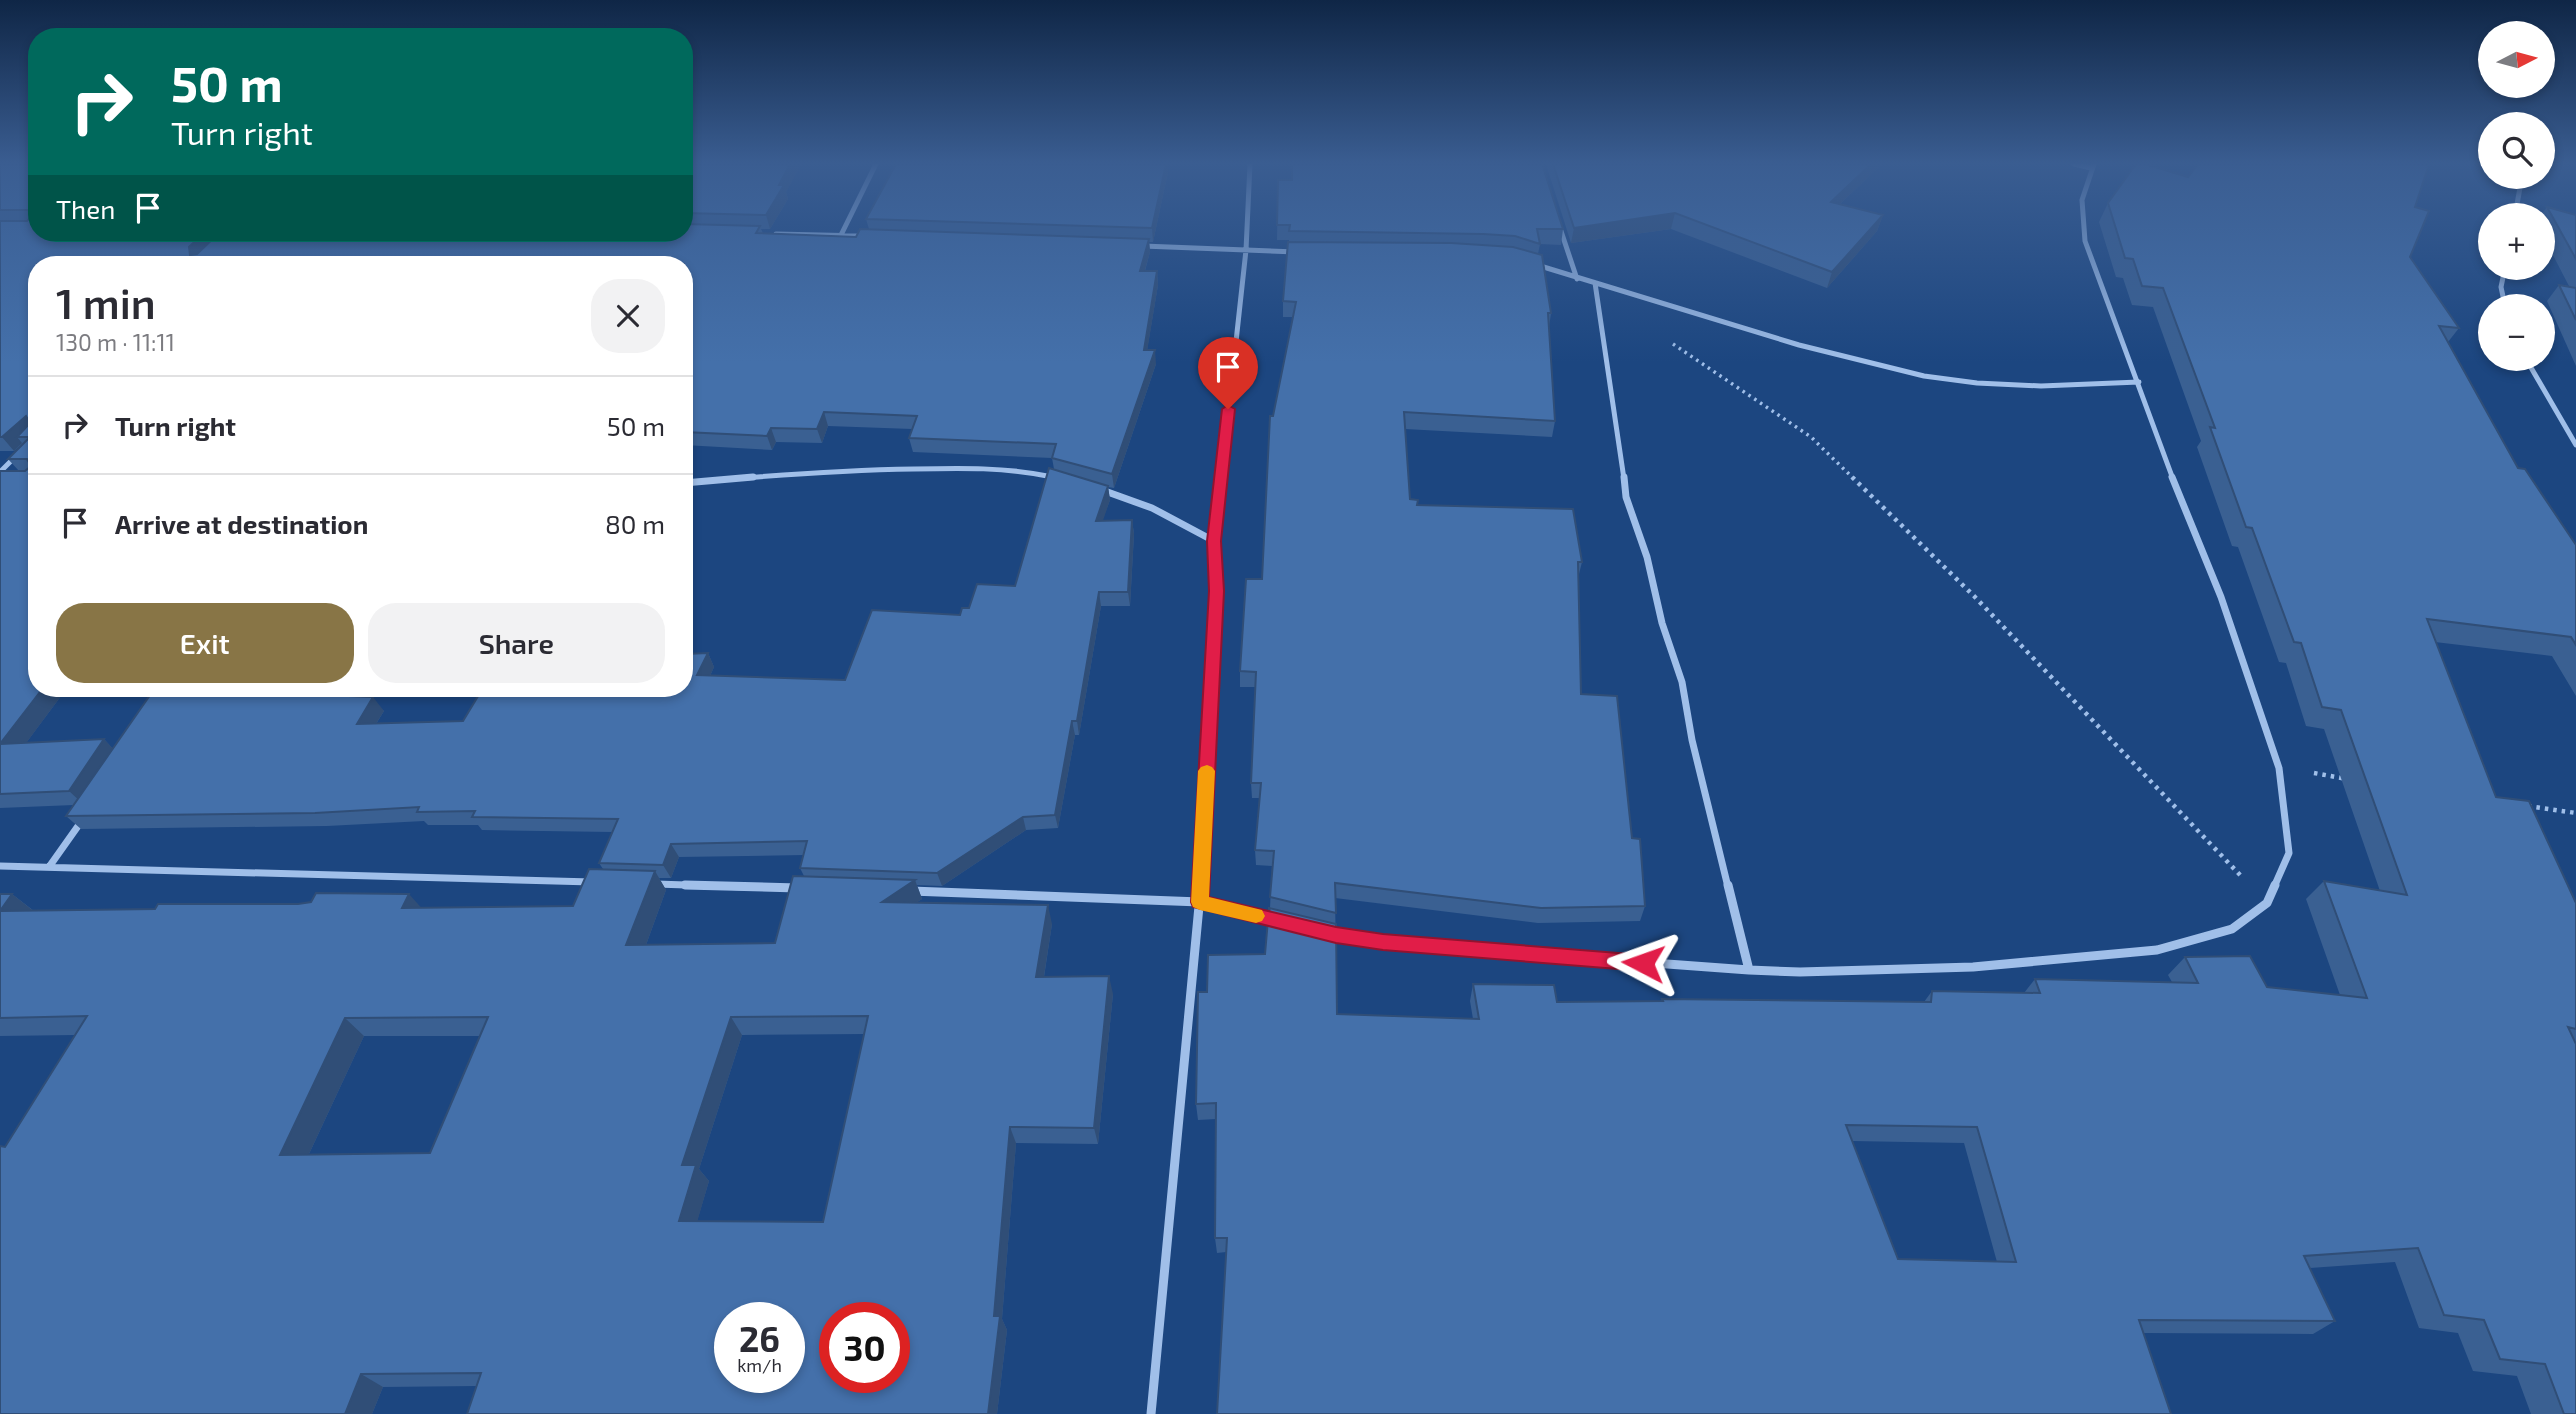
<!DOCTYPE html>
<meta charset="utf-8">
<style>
:root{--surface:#fff;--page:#f2f2f3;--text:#2b2b33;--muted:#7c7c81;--line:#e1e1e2;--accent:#887546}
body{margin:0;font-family:"Exo 2",sans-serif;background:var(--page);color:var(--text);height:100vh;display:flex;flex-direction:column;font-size:26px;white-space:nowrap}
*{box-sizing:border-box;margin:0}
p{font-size:23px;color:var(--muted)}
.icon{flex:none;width:38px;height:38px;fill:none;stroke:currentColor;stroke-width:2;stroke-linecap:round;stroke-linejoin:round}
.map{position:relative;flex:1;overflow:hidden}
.side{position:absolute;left:28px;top:256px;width:665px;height:441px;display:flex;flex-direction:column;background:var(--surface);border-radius:28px;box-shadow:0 4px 10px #0003}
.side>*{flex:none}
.top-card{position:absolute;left:28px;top:28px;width:665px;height:214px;border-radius:28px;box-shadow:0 4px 10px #0003;background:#00695c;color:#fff;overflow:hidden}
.needle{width:46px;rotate:84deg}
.fabs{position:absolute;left:2478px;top:21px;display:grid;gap:14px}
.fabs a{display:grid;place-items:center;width:77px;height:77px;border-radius:50%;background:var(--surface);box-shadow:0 4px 10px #0003;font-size:35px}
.speed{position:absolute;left:714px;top:1302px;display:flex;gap:14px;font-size:35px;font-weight:700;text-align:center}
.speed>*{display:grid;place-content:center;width:91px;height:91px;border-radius:50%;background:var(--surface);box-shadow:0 4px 10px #0003;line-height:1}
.speed small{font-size:18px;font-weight:400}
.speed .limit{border:10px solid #d22;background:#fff;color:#111}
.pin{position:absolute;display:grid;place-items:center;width:60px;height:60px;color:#fff;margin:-72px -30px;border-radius:50% 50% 50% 0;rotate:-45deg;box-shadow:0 0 7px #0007}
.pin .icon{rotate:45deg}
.me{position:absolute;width:77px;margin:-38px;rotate:274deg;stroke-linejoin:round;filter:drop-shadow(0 0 5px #0008)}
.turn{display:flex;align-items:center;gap:24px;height:147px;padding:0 28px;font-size:32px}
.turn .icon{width:91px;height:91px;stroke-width:2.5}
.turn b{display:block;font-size:49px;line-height:60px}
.then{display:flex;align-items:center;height:66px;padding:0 28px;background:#0003;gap:14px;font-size:26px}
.round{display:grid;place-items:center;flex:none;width:74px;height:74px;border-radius:28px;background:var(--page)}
.overview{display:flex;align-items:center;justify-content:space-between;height:119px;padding:0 28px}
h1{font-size:42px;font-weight:600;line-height:52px}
.cta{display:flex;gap:14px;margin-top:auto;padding:14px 28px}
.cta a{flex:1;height:80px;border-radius:28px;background:var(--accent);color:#fff;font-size:28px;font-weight:600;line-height:80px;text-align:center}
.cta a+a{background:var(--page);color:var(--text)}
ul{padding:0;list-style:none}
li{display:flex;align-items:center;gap:21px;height:98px;padding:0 28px;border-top:2px solid var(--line)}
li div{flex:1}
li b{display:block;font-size:26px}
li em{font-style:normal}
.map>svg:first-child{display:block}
</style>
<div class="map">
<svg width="2576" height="1414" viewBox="0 0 2576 1414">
<rect width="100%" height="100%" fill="#1c4680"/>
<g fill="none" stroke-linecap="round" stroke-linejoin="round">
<path stroke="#a0bfe9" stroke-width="3.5" stroke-dasharray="2.5 4.5" stroke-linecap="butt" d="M1673,344L1811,437L1854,479"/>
<path stroke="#a0bfe9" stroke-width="4.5" stroke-dasharray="3.5 5" stroke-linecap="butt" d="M1852,477L1974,596L2242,877
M2314,773L2347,779
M2528,806L2576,813"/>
<path stroke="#a0bfe9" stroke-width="5" d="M2074,164L2091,168
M2094,164L2082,200L2085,241L2173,479
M2515,215L2522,177
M1560,228L1577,279
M776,234L865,236
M841,235L876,164
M1143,246L1296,252
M1537,265L1799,345L1924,376L1977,383L2041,386L2139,382
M2505,268L2501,287L2505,306
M1595,283L1624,479
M2526,359L2576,445
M0,472L17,455
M731,479C791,474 852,470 914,469C960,468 1007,467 1053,477
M1221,479L1246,250L1250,164"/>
<path stroke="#a0bfe9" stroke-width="7" d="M1624,477L1626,497L1647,557L1662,623L1682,682L1692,740L1728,887
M2172,477L2221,597L2279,768L2289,853L2274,887
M684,483L753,477
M1102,490L1152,508L1214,541
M0,866L592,882
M49,867L83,819
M656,884L747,887
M1201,887L1216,591L1214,541L1221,477"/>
<path stroke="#a0bfe9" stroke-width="9" d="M685,885L798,888
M1728,885L1749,970
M911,891L1200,902L1275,920
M1327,933L1406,945L1749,970L1800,972L1973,967L2157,950L2232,929L2267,903L2275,885
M1151,1414L1201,885"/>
</g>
<path fill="#3a6092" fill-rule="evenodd" d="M0,164H37V233H684V164H801L786,192L788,199L770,229H761L763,233L856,237L869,229L866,219L1168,172L1153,242H1149L1150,252L1145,271H1157L1158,285L1147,350L1156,364L1114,488L1108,487L1110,500L1102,521L1132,520L1134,534L1130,606H1101L1079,735H1075L1058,828L1026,830L942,886L917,885L922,899L917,902L1052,924L1044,977L1113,994L1098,1144L1016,1143L1002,1319L1007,1330L997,1414H467L477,1386L383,1387L372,1414L5,1147L75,1035L0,1036V894H12L34,911L573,906L603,869L599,863L612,832L482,830L478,825H428L424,821L327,826L81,829L66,816L74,805L0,808V471H19L8,459L23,444L14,451H0ZM37,264H684V445L772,450L776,442L822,443L828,426L912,429L909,438L913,452L1052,458L1054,469L1015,586L969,608L960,615L845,680L710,676L714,667L708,653L463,721L376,724L384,711L368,697L113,749L104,739L26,743L67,688H37ZM804,855L800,868L804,876L775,943L646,945L666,890L659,878H671L679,857ZM864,1034L823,1222L697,1221L709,1181L699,1169L742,1035ZM364,1036H480L430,1153L309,1154Z
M1546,164H1882L1840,204L1883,215L1877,231L1827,288L1671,229L1571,243Z
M2188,177L2415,207L2410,257L2459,328L2448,342L2518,468L2576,545V696L2552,656L2435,642L2496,797L2576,903V1414H2531L2517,1376L2473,1371L2458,1333L2419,1328L2395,1262L2310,1268L2335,1321L2313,1334L2144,1333L1226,1252L1217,1253L1215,1238L1216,1119L1198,1120L1196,1104L1207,992L1265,954L1270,908L1272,866L1256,865L1255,850L1260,798H1252L1251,783L1256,687H1240V671L1262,579L1273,416L1293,317H1283V301L1289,240H1277L1278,180L1563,229L1561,245L1540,244L1538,254L1551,313L1549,327L1555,421L1552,437L1405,429L1410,499L1417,505L1582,562L1578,578L1581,694L1632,838L1645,906L1640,921L1538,923L1335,898L1337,1014L1473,1019L1470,1001L1473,984L1557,1002L1661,1001L1662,999L1924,1002L1932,991L2024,993L2035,979L2172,982L2168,975L2185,957L2267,987L2340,995L2306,899L2324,881L2380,891L2324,729L2306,726L2286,663L2279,662L2238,547L2232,546L2197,447L2201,441L2153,307L2132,305L2123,278L2116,277L2099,222L2108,203ZM1852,1141L1964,1143L1997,1262L1898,1259Z
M2547,207L2576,215V366L2547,301L2559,285L2569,286L2543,236V215H2541Z"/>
<path fill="#304e77" d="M790,164H801L786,192L788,199L770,229L766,215L779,185Z
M1166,164H1168V172L1153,242L1152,228Z
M1871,164H1882L1826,217L1831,202Z
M1675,213L1671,229L1571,243L1574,228Z
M1883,215L1877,231L1827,288L1832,272Z
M204,233H226L198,260L190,255L189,247Z
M1149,239L1150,252L1141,284L1140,271Z
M1157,271L1158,285L1145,364L1144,350Z
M1155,350L1156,364L1114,488L1112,474Z
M824,412L828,426L822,443L817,429Z
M26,416L37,429L17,437L22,443L14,451L2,437Z
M771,428L776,442L772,450L767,436Z
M1108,486L1110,500L1098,535L1096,521Z
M1132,520L1134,534L1130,606L1128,592Z
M1099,592L1101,606L1079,735L1077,721Z
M708,653L714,667L704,689L697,675Z
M43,688H67L15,758L0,745Z
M355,688H373L361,710L350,696Z
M373,697L384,711L367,738L357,724Z
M1072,721L1075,735L1058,828L1055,815Z
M104,739L117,753L83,804L69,791Z
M1023,817L1026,830L942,886L937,873Z
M671,844L679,857L671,878L663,865Z
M655,871L666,890L639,964L626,945Z
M915,880L922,899L889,921L882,902Z
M12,894L36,913L0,911Z
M409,894L426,913L402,908Z
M1048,905L1052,924L1041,995L1036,977Z
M1109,976L1113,994L1098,1144L1094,1128Z
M731,1017L742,1035L699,1169L709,1181L693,1236L679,1221L682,1165Z
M345,1018L364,1036L301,1171L280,1155Z
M1010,1127L1016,1143L1002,1319L1007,1330L997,1414H988L994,1316Z
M361,1374L383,1387L372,1414H345Z"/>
<path fill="#4470aa" stroke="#304e77" stroke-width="2" fill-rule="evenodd" d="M0,164H37V233H204L189,247L190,255L197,254L219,233H684V224L760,226L756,233L856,237L860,229L1149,239L1140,271H1157L1144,350H1155L1112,474L1052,458L1056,444L909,438L917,416L824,412L817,429L771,428L767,436L684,432V264H37V688H43L0,744V471H25L31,466L27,459H8L30,437H17L30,423L26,416L2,437H0V221H27L32,216L28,210H0Z
M684,164H790L779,185H784L766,215L684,213Z
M896,164H1166L1152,228L866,219Z
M1292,164H1542L1563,229H1537L1540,244L1515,236L1483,234L1289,231L1290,225H1277L1278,180H1292Z
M1553,164H1871L1831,202L1883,215L1832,272L1675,213L1574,228Z
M2136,164H2145L2188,177L2198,164H2429L2415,207L2429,211L2410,257L2459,328L2439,326L2518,468L2525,469L2576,545V645L2571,637L2427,619L2496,797L2529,801L2576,903V1029L2568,1027L2576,1044V1414H2564L2545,1364L2500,1359L2484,1320L2444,1315L2418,1248L2304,1256L2335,1321L2139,1320L2171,1414H1217L1227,1238H1215L1216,1103L1196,1104L1198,992H1207L1208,955L1265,954L1269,908L1336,924L1337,1014L1479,1019L1473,984L1554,985L1557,1002L1663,1001L1662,999L1931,1002L1932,991L2040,993L2035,979L2198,983L2185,957L2250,956L2267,987L2367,998L2324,881L2407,895L2341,710L2322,707L2301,643L2294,642L2252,528L2246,527L2210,427L2215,428L2163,288L2142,286L2133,259L2125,258L2108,203ZM1846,1125L1977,1127L2016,1262L1898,1259Z
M2547,207L2576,215V259Z
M1288,242L1451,243L1513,247L1542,255L1551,313H1548L1555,421L1404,412L1410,499L1418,500L1417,505L1573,509L1582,562H1578L1581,694L1617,696L1632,838L1640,839L1645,906L1541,908L1335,883L1336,913L1270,897L1274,851L1255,850L1261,783H1251L1256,672L1240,671L1246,579H1262L1270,416H1273L1296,302L1283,301Z
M2559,285L2576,288V320Z
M1049,468L1108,486L1096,521L1132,520L1128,592H1099L1077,721H1072L1055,815L1023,817L937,873L800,868L807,841L671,844L663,865L599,863L618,819L472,817L475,811L417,812L419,807L315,813L66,816L155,688H355L350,696L373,697L357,724L463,721L483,688H684V654L708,653L697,675L845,680L872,610L960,615L962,608H969L977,584L1015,586Z
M104,739L69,791L0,794V744Z
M589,869L655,871L626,945L775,943L793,876L915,880L882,902L1048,905L1036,977L1109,976L1094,1128L1010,1127L994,1316H1000L988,1414H467L481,1373L361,1374L345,1414H0V1146L5,1147L87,1016L0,1018V894H12L0,911L155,909L158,904H298L311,902L316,893L409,894L402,908L573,906ZM868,1016L823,1222L679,1221L696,1165H682L731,1017ZM488,1017L430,1153L280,1155L345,1018ZM730,1318H789V1377H730ZM835,1318H894V1377H835Z"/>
<linearGradient id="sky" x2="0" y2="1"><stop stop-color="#0f2646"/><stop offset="0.45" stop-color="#3a5d91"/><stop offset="1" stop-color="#3a5d91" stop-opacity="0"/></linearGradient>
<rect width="2576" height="362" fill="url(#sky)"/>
<path fill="#e11d48" stroke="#92132f" stroke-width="2" d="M1228,405L1235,409L1221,541L1224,591L1209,897L1336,927L1383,934L1643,955L1649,958L1652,963L1649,969L1643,971L1383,950L1336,943L1193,907L1191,902L1209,591L1207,541L1222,409Z"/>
<path fill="#f59e0b" d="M1207,765L1212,767L1215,771L1209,897L1262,910L1265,916L1262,921L1256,923L1200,910L1193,907L1191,902L1198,771L1201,767Z"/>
</svg>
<div class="fabs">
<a><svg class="needle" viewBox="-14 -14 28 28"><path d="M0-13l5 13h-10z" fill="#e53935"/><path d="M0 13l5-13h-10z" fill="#7c7c81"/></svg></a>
<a><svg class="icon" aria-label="search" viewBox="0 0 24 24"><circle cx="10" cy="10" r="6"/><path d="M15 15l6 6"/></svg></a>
<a>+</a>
<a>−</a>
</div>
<div class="speed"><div>26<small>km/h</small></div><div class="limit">30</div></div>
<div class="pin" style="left:1228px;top:409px;background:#d93025"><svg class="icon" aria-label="arrive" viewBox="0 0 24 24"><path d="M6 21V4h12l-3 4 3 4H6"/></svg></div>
<svg class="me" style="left:1643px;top:963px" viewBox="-20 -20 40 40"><path d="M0-17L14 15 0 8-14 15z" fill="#e11d48" stroke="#fff" stroke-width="4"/></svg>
<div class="top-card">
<div class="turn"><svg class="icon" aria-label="right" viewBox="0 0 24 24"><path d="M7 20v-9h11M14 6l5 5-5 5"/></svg><div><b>50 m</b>Turn right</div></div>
<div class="then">Then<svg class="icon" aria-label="arrive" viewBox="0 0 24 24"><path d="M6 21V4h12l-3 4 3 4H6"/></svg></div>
</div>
<section class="side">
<div class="overview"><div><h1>1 min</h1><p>130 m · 11:11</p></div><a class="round"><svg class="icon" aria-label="close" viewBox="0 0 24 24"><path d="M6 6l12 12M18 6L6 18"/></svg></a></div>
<ul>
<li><svg class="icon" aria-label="right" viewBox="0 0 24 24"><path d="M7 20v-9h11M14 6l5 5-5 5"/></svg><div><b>Turn right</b></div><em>50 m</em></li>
<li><svg class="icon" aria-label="arrive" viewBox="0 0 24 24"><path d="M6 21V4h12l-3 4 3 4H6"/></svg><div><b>Arrive at destination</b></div><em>80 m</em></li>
</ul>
<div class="cta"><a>Exit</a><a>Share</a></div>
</section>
</div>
